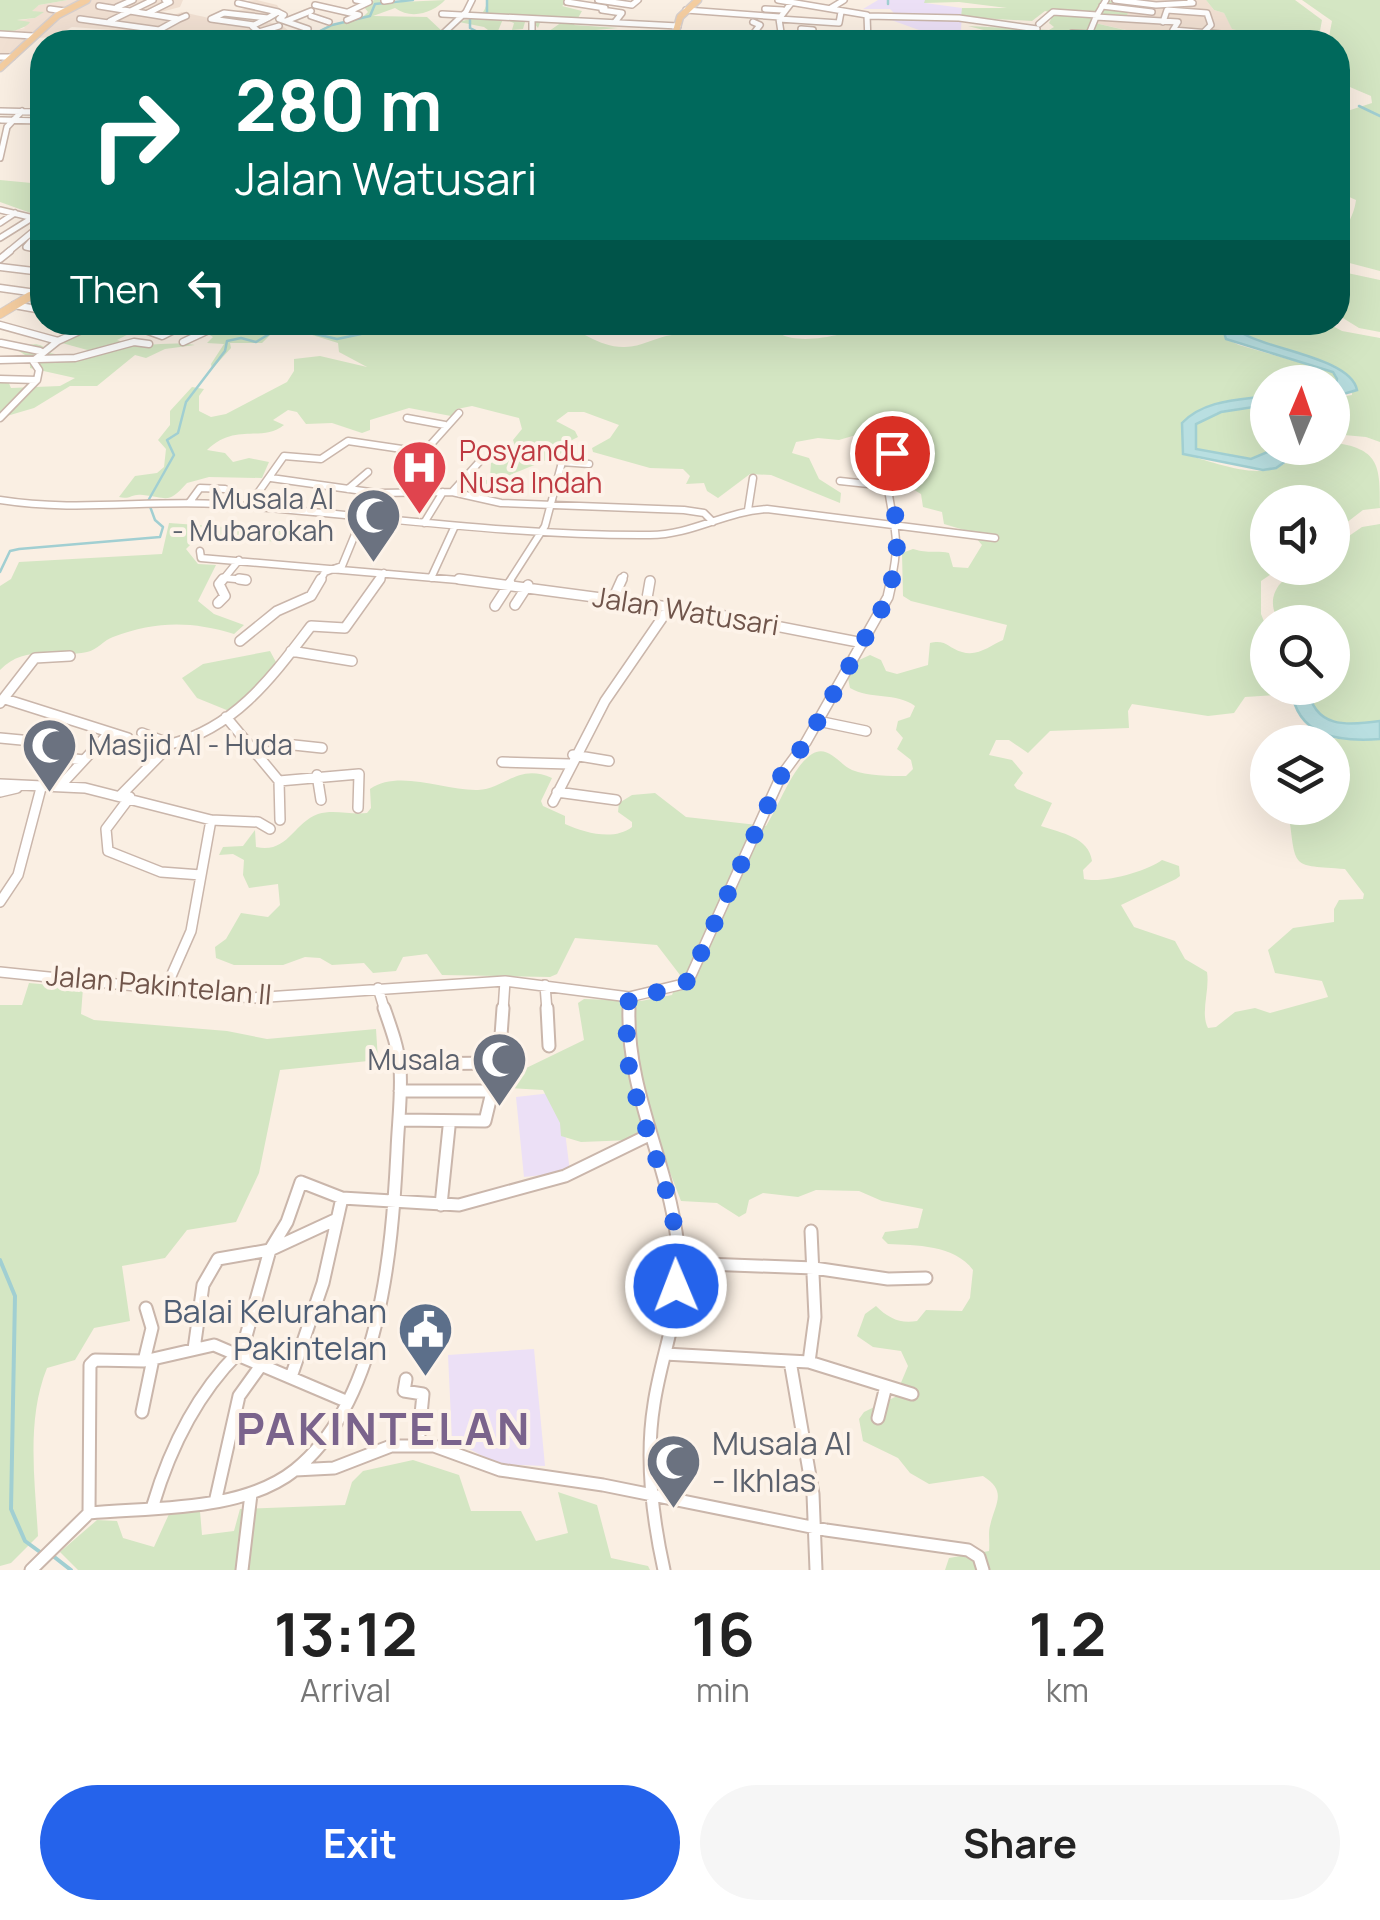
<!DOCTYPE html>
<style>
:root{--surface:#fff;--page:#f6f6f6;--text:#222;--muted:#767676;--accent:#2563eb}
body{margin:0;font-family:Manrope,sans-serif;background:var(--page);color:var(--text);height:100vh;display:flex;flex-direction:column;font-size:38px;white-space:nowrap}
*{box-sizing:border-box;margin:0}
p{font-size:32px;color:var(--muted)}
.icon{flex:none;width:55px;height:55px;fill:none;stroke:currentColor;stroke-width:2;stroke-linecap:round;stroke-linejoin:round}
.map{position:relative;height:1570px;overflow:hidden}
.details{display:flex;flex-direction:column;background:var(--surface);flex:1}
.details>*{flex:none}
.top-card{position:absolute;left:30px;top:30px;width:1320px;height:305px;border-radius:40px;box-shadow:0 10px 40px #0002;background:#00695c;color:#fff;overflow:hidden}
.needle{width:65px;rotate:2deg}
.controls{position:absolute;left:1250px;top:365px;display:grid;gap:20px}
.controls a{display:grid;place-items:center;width:100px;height:100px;border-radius:50%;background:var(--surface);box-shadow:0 10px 40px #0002;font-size:50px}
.pin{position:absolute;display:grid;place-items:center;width:85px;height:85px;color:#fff;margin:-42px;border:5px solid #fff;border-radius:50%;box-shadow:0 2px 10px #0007}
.me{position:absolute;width:110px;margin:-55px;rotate:359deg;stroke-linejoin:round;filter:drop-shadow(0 0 8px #0008)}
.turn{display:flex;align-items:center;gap:35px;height:210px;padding:0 40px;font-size:45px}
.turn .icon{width:130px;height:130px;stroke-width:2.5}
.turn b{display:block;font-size:70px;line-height:85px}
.then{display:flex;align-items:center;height:95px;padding:0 40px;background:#0003;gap:20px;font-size:38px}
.eta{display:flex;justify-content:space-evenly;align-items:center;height:170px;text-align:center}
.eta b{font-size:60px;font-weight:700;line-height:70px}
.button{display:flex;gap:20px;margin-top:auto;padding:20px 40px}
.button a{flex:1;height:115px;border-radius:60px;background:var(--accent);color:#fff;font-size:40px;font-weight:700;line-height:115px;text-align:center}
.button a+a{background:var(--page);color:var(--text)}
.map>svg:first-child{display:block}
</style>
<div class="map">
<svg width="1380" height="1570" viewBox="0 0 1380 1570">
<rect width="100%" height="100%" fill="#faefe3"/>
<path fill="#f1e0d2" d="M68,0H183L180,7L157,13L171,16L182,12L209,18L256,6L239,2L257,0L277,5L283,14L266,22L280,24L302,41L281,42L261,35L267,41L162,42L113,30L72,27L54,37L36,38L0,68V33L25,28L15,21L35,18L42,13L30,11L39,5Z
M1106,0H1206L1214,10L1224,13L1231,26L1279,42H1105L1126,30L1095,23V14L1116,2Z"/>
<path fill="#ece0f6" d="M878,0H925V3L962,8L961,32L919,30L880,16L894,13L890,9H863Z
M560,1092L570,1172L524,1177L516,1097Z
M534,1349L545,1466L498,1464L452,1440L448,1355Z"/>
<path fill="#d4e6c3" d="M0,0H68L39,5L32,11L44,12L35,18L17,20L30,22C27,28 9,33 0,33Z
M374,0H386L380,3L445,0C435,11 413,21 395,8L373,16L427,17L444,33L431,42H326L328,39L319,38L318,31C334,20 355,26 368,12L364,7Z
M487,0H572L562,6L582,11L574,25L618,28L573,32L599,35L595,38L542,36L562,22L541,20L538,28L533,22H525L523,29L512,30L514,23L503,19L498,31L517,42H506L509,40L500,39L484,27L459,22C474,17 485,19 487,0Z
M925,0H1106L1132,4L1127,15L1095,14V23L1129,31L1125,37L1107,38L1105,42H1014L1015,38L968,26L1049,30L1054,27L1049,23L1054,13L1045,11L1032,21L961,17L962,8H1007L959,2L924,3Z
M1206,0H1295L1322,20L1318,42H1279L1248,36L1249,33L1232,29L1224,13L1214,10Z
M1302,0H1380V271L1338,260C1338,233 1353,223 1356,200L1338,192V114L1372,103L1371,96L1338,82V42H1328L1332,21Z
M0,180L42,184V217L0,202Z
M1338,271L1380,280V332L1359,328L1338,315Z
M105,322L148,324L117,340C142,350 168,340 195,345L165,349L146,358L135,355L97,386H70L34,408L0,418V380L8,381L11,388L60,386L75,378L30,368V358L17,350C29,343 41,341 50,353L66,356L91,351L62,343Z
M527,322C538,327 544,320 557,323C581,329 599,348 625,347C641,347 656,337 672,335V322L805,326L809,330L781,334C798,345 851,336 867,322H1231L1226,339L1239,345L1333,372L1337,378L1334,390L1332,382H1268L1267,396C1238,400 1203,400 1182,424L1183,454C1208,460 1250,478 1276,468C1304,456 1296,448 1332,448L1337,443C1380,450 1380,467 1380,508L1363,510L1333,533L1332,502H1268V568H1280L1261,581V614L1267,629L1268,688H1291L1292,701L1274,695L1245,697L1234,713L1208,716L1132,704L1128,711L1129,728L1050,731L1028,753L1009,740H996L989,755L1012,760L1023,773L1014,785L1017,789L1052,803L1041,826C1061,833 1089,837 1092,861L1083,870L1084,879C1102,884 1148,871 1162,860L1179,866L1180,876L1176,879L1121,905L1134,927L1175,941L1185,959L1207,972C1210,990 1200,1013 1208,1028L1216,1027L1235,1012L1255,1008L1270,1013L1328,997L1322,981L1275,973L1268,950L1293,928L1334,922V909L1339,900L1363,899L1364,894L1345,869C1291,865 1296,870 1289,815L1278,808H1332V742H1313L1315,738L1380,739V1570H945L949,1558L989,1551C990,1543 988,1533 990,1526C995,1503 1008,1492 983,1476L929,1484L910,1473L898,1458L863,1441L859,1419L864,1412L895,1397L908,1366L901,1351L873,1347L857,1336L865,1314L876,1306C888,1318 900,1324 917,1321L926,1310L962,1311L970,1298L973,1270C955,1245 915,1245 888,1244L882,1238L885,1232L918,1228L923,1209L882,1201L859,1191L816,1190L798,1197L763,1193L749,1200L746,1213L739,1217L717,1203L681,1201L657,1139L581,1142L561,1136L560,1123L543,1090L509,1088L518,1072L584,1040L578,1003L584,999L641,1001L672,995L680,975L657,945L575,938L557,974L550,977L442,975L427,954L403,957L396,971L373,973L364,963L332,965L320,958L305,957L283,965H234L216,958L215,947L226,939L241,913L268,917L280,905L278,884L249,888L243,875L244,860L233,854L219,855L223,847L243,846L255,830L256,847C288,854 293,823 318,814C334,809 350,815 367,813L371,808L370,789C399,769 445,791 478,790C505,789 518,763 552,778L541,801L543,806L565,816V824C585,833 614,841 632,827V822L618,812L619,803L632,795L655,793L686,817L766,826C779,806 792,767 812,754C828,744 840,765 852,770C867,776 890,776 906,776L913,769L911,760L897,749L903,738L896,730L898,721L910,717L915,706C896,692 871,700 850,688L848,678L857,661L870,655L881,660L886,671L897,674L928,665L930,643C946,639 948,648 962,652C978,657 991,645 1003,640L1007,625L911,601L903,596L902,553L913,549C929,554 937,550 949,553L953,567L968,568L982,545L971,532L944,524L942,512L923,507L921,494L899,481L909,439L866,432L839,440L818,438L796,442L792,453L809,458L819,479L841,493L840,503L771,475L750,474L718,498L707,491L704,483L686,484L690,476L683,469L650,468L593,452L592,448L610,438L619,425L584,412H568L556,421L575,431L578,437L566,443L565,451C540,465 513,471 489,486L484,482L490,477L491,463L516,449L513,440L522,429L519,418L472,406L457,409L451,416L409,408L370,420V430L362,433L332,423L306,424L297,412L288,410L273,420L284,425C262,443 236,422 207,450L225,453L233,462L249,458L269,462L262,478L209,477L187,483C168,504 169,498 143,495C132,493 130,500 119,497L135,476L157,473L164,467L166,449L158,440L170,425V411L192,387L204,389L199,396V411L211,417L226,414L287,382L294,371V359L320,356L367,367L339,352L338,343L309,334L336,329L327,323Z
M252,323H296L305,326L274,331L262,343H230L231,348L212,369L211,364L224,344L207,343L213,337L208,334L230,331Z
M1248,323H1327L1342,331L1380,338V442L1366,437L1333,434V398L1352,395L1351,377C1322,367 1257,352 1241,328Z
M1267,405L1268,448H1277L1251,459L1196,449L1195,425L1221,412Z
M169,523L296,532L281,542L198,537L186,549L198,564L216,565L198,601L214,614L244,625L234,634C191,621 156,621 113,637C104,640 97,650 87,652C55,659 26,643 0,670V586L11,579L19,562L162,554Z
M1380,524V721C1346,725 1314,729 1308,688H1332V622H1280C1262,598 1281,574 1307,568C1314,566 1325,568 1332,568L1333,547L1362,527Z
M270,651L277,664L259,689L229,711L197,698L182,678L203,664Z
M29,983L83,988L81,1014L94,1020L227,1031L267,1039L376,1029L378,1060L280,1070L259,1173L236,1222L187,1230L165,1258L122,1266L130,1321L94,1328L75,1360L47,1368C26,1420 35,1481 38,1536L11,1563L0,1566V1005H22Z
M413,1460L459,1475L471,1511H521L536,1541L568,1533L558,1492L597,1505L611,1558L648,1566L650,1570H78L60,1552L97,1520L117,1521L123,1538L154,1547L169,1514L200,1511L202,1535L234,1531L240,1509L345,1505L352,1482L363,1471Z"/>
<path fill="#b9dfe1" stroke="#a1cfd2" stroke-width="2.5" d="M1231,323H1248L1241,328L1242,333C1269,350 1351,358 1357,390L1333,397L1337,379L1333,372L1226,339L1224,332Z
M1267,396V405L1221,412L1196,424V449L1251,459L1277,448H1305L1276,468L1263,470L1183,454L1182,423C1204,400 1238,400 1267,396Z
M1291,688H1308C1314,728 1346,726 1380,721V739C1338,742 1297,737 1291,688Z"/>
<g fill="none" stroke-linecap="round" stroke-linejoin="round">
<path stroke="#a1cfd2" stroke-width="2.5" d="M487,0V13
M888,0V4
M470,18V28L498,42
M298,42L332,25L370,16L375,4L413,0
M1359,106L1380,116
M469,322L496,328L515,322
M0,572L10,551L19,549L160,537L163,527L155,520L148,501L174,455L167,440L178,433L186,402L225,351L227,341L241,338L256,342L282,326L337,339L361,334L382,322"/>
<path stroke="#a1cfd2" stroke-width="4" d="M0,1260L15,1296L11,1509L25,1541L40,1552
M53,1556L71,1570"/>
<defs>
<path id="minor-far3" d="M598,0L632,5L638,0
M778,0L867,15L868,42
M1106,0L1096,17L1178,22L1173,30L1221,34L1217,42
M1115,0L1156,5L1193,3L1190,1
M384,1L391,0
M567,2L605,8
M238,3L278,12L268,18
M315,5L359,15L347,20
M99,6L179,19L186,16
M1102,6L1152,12
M117,7L133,0
M831,8L844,0
M50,9L65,11
M765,9L783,10
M602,10L622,13L615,22
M686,10L780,17
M278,12L284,15L279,19L308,29
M348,12L369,2L356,0
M148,13L170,2L165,0
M224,13L268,18L254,25L211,19Z
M442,14L678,26
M311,16L329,22
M867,16L959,18L1037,29
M1096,17L1089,34L1110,39
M80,19L159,30L179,19
M779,19L839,23L841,12
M532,20V37L569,36
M110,21L153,0
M286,21L311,11
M1163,22L1167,10L1207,13L1211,25L1203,33
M1039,24L1053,12L1097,15
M252,26L259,32L279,26
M801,29L813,30L811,39
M267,30L281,36
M1072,33L1089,34
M0,34L33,36
M1221,34L1243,36L1240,42
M750,38L760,25L753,22
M782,39L779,19L792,2
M1176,39H1192
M868,40L889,41
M1242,41L1259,42
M434,42L466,12L472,0
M692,42L698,34L868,39
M1109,42L1110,39L1153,42
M0,57H12
M0,111L42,112
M1,120L41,121
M0,158L7,127L22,111
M0,210L42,220
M0,223L15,213
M0,238L32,218
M40,250L26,247L41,230
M7,253L42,224"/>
<path id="minor-far2" d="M0,259L10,251
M0,267L42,272
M0,288L36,293
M14,305L42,310
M149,322L155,326L148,331L162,336L190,322
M0,325L58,341
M183,342L226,322
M1,343L40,351
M0,360L75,358L134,342L149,344
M0,379L37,380
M0,418L37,380L39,370L33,361L58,341L99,322
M407,418L445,425
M271,478L377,493L452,492L501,503L684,510L704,513L713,522
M840,481L887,486
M348,489L368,472
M405,491L410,481L405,477L407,471L459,413
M452,492L481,460
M0,500C76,512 144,500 219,504C363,514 505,536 650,535C692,535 726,511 767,509L995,538
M189,503L200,488L225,489
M248,507L284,456L321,459L348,441L422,452
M748,510L753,478
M424,523L443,492
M200,551L201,558L481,582
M225,578L246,580
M431,578L454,528
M221,582L239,560
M319,582L325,572L342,566L363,515L377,493
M378,582L384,573
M509,582L545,526L562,462L589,464
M621,582L624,576
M891,582C901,539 894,529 888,489C885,468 895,440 898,419"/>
<path id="minor-far1" d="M239,579L246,580
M459,579L699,611L863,643
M613,599L622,579
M218,603L225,596L219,584L223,579
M646,604L650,581
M515,605L528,585
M495,606L510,583
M240,641L277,611L311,596L321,579
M291,651L352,661
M5,699L128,738
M0,703L35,658L70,656
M226,717L279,781L280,820
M818,721L866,731
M0,738L32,741L29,754L84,760
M171,744C236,727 272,677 311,626L345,628L380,579
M257,755L294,745L322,748
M573,755L609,761
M502,762L569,764
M317,775L321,800
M279,781L359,774L358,808
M0,784L85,788L211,820L258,822L270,829
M61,785L109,733
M0,792L17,788
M557,792L616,800
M121,795L171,744L142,733
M130,797L106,829L108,851L161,872L201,875
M553,802L605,701L669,608
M0,902L18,875L41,788
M0,972L252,998L505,981L629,997L683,984L689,980L781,776L806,742L888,597L892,579
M545,985L547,1011
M378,988L385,1011
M165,990L191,931L211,820
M503,1011L505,981
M629,1011V997"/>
<path id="minor" d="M547,1008L549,1046
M629,1008C626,1097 675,1174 679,1261C681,1310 661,1356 654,1404C645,1459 652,1516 664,1570
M400,1064L499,1063
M400,1091H491
M399,1120L485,1121L499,1063L503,1008
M441,1205L449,1127
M679,1263L814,1268L888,1279L926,1278
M194,1349L203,1285L218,1259L270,1250L337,1219
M241,1354L270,1250L287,1222L301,1182L342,1198L459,1205L565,1176L649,1135
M665,1354L809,1362L815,1317L811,1231
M144,1361L152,1328L146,1308
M790,1361L813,1494L816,1570
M809,1362L912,1394
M291,1377L323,1283L342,1198
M406,1379L404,1391L423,1394L418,1445
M142,1412L153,1359
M878,1418L886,1386
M295,1470L334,1468L391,1446H434L500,1470L603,1485L826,1530L968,1550L979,1557L983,1570
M216,1498L239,1396L262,1364
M153,1505C170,1448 196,1395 238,1353
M89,1513C154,1507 242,1512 295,1470C380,1402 392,1252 397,1151C398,1123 402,1095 400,1067C398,1047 391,1028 384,1008
M89,1513L90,1365L95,1360L144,1361L214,1345L348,1402
M31,1570L89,1513
M242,1570L251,1494"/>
<path id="major-far1" d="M673,42L680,17L698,0
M0,68L58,15L87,0"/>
<path id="major" d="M0,314L30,296L42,298"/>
</defs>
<use href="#minor-far3" stroke="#cab6ab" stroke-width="8"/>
<use href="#minor-far2" stroke="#cab6ab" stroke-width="9"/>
<use href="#minor-far1" stroke="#cab6ab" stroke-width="12"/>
<use href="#minor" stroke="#cab6ab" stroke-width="15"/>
<use href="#major-far1" stroke="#d7cfcd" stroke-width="9"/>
<use href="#major" stroke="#d7cfcd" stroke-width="10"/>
<use href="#minor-far3" stroke="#fff" stroke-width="5"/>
<use href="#minor-far2" stroke="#fff" stroke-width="6"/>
<use href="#minor-far1" stroke="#fff" stroke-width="9"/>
<use href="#minor" stroke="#fff" stroke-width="11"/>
<use href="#major-far1" stroke="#f4cda0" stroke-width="6"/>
<use href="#major" stroke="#f4cda0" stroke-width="8"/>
</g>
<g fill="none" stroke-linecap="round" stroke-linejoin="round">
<path stroke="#2563eb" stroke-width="18" stroke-dasharray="0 32.4" d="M676,1286C686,1210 643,1139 629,1067C625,1043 627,1021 629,997L675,989L689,980L781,776L806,742L888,598L897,556L896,518L887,486L892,453"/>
</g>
<defs>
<symbol id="hospital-pin" viewBox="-11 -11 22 30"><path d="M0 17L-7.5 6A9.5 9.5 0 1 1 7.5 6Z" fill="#e0444e" stroke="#fdf3e9"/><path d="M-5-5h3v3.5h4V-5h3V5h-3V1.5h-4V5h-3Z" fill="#fff"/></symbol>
<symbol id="mosque-pin" viewBox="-11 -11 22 30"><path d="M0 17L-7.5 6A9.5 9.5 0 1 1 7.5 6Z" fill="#6b7280" stroke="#fdf3e9"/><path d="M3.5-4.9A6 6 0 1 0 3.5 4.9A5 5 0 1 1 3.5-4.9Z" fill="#fff"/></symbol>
<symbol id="civic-pin" viewBox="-11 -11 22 30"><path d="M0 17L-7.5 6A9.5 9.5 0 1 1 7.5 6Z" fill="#5c6f8a" stroke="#fdf3e9"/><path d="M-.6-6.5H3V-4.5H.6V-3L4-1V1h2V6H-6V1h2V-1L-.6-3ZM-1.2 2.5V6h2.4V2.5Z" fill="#fff"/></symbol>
</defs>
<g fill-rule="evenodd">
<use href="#hospital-pin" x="388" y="436" width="63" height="86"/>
<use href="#mosque-pin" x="342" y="484" width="63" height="86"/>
<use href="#mosque-pin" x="18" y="714" width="63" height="86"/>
<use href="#mosque-pin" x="468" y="1028" width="63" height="86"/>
<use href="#civic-pin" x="394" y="1298" width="63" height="86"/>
<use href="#mosque-pin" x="642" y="1430" width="63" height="86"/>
</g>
<g text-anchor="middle" stroke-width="8" stroke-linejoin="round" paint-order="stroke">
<g font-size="28" fill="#be3a42" stroke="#fdf3e9" text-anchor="start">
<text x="459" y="461">Posyandu<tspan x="459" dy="32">Nusa Indah</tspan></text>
</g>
<g font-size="28" fill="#5b616d" stroke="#fdf3e9" text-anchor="end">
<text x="334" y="509">Musala Al<tspan x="334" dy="32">- Mubarokah</tspan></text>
<text x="88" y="755" text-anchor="start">Masjid Al - Huda</text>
<text x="460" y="1070">Musala</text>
</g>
<g font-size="28" fill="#70554b" stroke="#fdf3e9">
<text transform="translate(686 611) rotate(9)" y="10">Jalan Watusari</text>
<text transform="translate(159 985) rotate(5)" y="10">Jalan Pakintelan II</text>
</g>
<g font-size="32" fill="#4e5e75" stroke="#fdf3e9" text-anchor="end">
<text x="387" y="1323">Balai Kelurahan<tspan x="387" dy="37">Pakintelan</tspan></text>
</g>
<g font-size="32" fill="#5b616d" stroke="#fdf3e9" text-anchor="start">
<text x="712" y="1455">Musala Al<tspan x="712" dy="37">- Ikhlas</tspan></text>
</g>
<g font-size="45" font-weight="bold" letter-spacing="2.5" fill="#7a638c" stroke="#fdf3e9">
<text x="384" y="1445">PAKINTELAN</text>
</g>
</g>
</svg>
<div class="controls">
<a><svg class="needle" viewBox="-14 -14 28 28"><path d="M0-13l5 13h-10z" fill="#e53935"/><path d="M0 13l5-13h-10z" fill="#767676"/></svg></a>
<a><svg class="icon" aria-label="sound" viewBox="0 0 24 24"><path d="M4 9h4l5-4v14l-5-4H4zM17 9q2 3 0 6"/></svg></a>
<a><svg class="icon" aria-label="search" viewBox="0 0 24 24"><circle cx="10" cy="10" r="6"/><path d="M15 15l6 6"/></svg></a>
<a><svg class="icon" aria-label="layers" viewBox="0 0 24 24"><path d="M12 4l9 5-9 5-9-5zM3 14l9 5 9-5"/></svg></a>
</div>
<div class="pin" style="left:892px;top:453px;background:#d93025"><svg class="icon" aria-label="arrive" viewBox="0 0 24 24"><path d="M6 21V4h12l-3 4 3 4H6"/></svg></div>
<svg class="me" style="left:676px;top:1286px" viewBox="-20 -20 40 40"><circle r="17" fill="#2563eb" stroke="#fff" stroke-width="3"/><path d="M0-11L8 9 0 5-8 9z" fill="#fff"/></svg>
<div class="top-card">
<div class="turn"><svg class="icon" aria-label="right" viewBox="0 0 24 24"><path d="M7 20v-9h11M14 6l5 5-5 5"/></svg><div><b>280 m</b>Jalan Watusari</div></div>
<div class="then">Then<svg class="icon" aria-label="left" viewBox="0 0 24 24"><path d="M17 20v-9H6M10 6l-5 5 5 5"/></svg></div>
</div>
</div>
<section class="details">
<div class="eta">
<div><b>13:12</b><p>Arrival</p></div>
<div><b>16</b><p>min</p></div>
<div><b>1.2</b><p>km</p></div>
</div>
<div class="button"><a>Exit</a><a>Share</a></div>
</section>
